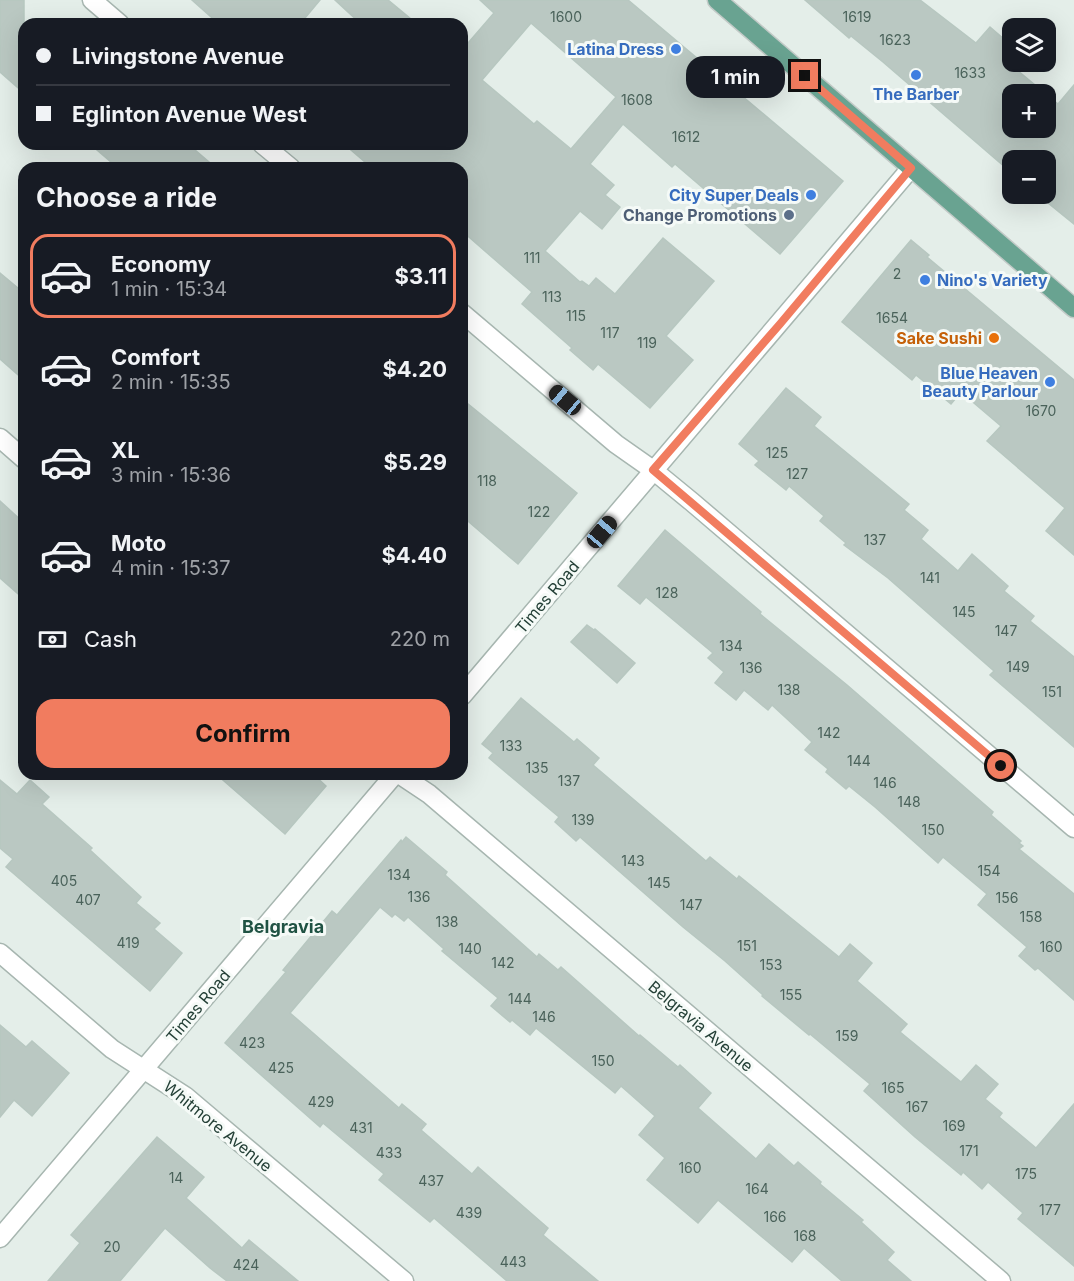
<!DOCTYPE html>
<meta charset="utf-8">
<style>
:root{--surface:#171b24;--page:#20242c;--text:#f1f3f6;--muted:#9ea1a6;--line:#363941;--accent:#f17c5f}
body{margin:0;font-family:Inter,sans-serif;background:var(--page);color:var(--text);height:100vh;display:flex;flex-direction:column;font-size:22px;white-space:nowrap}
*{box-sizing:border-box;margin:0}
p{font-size:20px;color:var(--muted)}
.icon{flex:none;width:33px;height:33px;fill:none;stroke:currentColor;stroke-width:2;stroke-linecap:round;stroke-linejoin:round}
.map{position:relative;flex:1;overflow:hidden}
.drawer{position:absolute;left:18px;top:162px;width:450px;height:618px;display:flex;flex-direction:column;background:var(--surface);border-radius:18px;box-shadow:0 6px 24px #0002}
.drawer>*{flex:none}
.banner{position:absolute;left:18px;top:18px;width:450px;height:132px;border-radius:18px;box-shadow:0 6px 24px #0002;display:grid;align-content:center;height:132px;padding:0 18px;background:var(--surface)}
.tools{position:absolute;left:1002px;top:18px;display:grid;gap:12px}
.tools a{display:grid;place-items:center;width:54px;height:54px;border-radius:12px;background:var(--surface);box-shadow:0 6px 24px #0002;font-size:30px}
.end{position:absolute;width:27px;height:27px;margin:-14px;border:8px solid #f17c5f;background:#111;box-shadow:0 0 0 3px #111}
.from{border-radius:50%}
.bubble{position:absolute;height:42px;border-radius:18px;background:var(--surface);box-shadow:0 6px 24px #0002;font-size:20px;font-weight:700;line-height:42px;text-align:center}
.car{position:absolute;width:18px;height:36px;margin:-18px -9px;border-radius:8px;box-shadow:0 0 4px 2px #0007;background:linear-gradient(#222 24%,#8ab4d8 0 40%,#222 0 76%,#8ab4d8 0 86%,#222 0)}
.banner b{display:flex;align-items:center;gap:21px;height:57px;font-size:22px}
.banner b+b{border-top:2px solid var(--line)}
.banner i{width:15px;height:15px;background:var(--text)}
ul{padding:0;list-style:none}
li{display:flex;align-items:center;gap:18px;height:84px;margin:0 12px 9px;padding:0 6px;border:3px solid transparent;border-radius:18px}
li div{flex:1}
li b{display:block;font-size:22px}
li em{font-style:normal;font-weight:700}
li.selected{border-color:var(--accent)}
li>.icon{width:54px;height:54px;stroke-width:1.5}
h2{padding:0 18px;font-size:27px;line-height:72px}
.pay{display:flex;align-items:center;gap:15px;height:66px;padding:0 18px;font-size:22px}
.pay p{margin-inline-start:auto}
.cta{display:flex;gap:12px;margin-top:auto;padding:12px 18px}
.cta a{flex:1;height:69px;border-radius:18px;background:var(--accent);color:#111;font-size:24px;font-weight:700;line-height:69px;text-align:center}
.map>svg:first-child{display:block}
</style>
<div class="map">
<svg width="1074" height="1281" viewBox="0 0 1074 1281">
<rect width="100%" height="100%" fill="#e4eee9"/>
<g fill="#bac8c2" stroke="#b7c7c0" stroke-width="1.5" fill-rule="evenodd">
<polygon points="0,0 24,0 24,93 0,72"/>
<polygon points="192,0 320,0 300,24 219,24"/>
<polygon points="335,0 388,0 417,24 361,24"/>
<path d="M480,0H628L843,181L780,254L675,164L672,167L623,124L590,164L614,185L605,195L620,207L602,229L580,211L545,251L580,282L582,281L589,286L596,278L615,294L663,238L714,281L666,336L693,360L650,408L598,364L593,370L570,350L572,348L522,304L532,292L462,231V168H372L344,144H462V50L494,13ZM531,23L616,97L571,149L537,121L534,124L482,80Z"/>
<path d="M805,0H920L976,43L990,27L1012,46V66L1058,104L1074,85V224L1037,194H1046V160H1012V173L883,62L851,36L849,38ZM1012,94H1046V128H1012Z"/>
<polygon points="90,144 188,144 216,168 118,168"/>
<polygon points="911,240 929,255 927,257 1074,380 1074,555 1046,531 1065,508 987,441 1001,426 961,392 951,404 916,375 912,380 842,322"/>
<polygon points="0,273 24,293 24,380 0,359"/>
<polygon points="786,388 821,417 814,426 909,504 904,510 928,530 921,539 958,571 972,554 1008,586 1004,591 1034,616 1030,621 1074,657 1074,747 990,675 994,671 888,578 844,545 846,543 820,521 824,516 789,486 786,490 755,465 759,461 739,444"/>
<polygon points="462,399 577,493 518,564 462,516"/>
<polygon points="0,501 24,523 24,599 0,578"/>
<polygon points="665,530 761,612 760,614 847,685 993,812 991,815 1021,841 1019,843 1023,846 1019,849 1074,894 1074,1000 1038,968 1035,970 1019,956 1027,947 978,905 987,894 943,857 938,863 875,807 849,786 846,789 826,772 828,769 805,750 812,742 772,705 768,710 744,690 736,700 715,683 724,672 708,658 713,653 646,597 640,604 618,586"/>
<polygon points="587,625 594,630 595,629 635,663 617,683 571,642"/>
<polygon points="521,698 574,742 577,739 599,758 593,765 706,861 710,857 737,879 739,876 839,957 850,944 872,963 857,981 907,1024 900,1032 961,1082 976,1065 998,1084 985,1099 1002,1113 999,1117 1036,1148 1074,1104 1074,1266 1018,1219 1023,1213 988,1182 982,1189 963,1172 961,1175 915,1137 864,1091 870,1084 810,1034 809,1035 762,996 763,995 725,961 683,927 580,837 576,841 555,822 559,817 489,758 493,753 482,744"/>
<polygon points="216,774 313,774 326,786 285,834"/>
<polygon points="0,780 17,794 30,780 49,797 42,804 92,848 90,850 141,897 136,903 160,923 154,929 182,953 150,991 6,867 13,859 0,848"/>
<polygon points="406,837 447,872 445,875 537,957 539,954 558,970 561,967 639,1036 640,1035 678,1067 680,1065 711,1093 698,1108 756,1159 769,1144 794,1166 798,1162 821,1182 820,1184 863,1220 861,1222 894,1252 887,1260 911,1281 842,1281 804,1248 792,1262 718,1200 698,1223 647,1180 665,1158 639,1135 655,1116 621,1086 615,1093 536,1028 530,1035 512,1020 510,1022 491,1006 498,998 442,951 444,949 408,917 404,921 395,914 392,917 380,907 290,1013 399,1108 402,1104 426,1124 421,1130 472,1174 478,1167 548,1228 543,1235 598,1281 507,1281 434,1218 430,1222 379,1180 384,1174 323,1123 320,1127 225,1043 286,972 283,970 332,911 337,915 401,840 402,842"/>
<polygon points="0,1025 26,1047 32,1041 69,1073 32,1116 14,1100 0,1117"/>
<polygon points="157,1137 204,1177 186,1198 242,1248 249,1240 298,1281 227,1281 210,1268 165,1228 120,1281 48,1281 80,1243 71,1235"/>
</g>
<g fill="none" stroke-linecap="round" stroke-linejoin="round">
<defs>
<g id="minor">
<polyline points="92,0 120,24"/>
<polyline points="262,144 291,168"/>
<polyline points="462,313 616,444 653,470 692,502 1074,828"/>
<polyline points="0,438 24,459"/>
<polyline points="462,696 911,168"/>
<polyline points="399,774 429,794 1001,1281"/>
<polyline points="0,953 112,1049 185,1096 404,1281"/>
<polyline points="0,1238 395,774"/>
</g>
<polyline id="primary" points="717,0 1074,308"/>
</defs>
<use href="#minor" stroke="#a7b6b0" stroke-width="21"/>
<use href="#primary" stroke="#c2cac7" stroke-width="21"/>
<use href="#minor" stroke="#fff" stroke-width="18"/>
<use href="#primary" stroke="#69a391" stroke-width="18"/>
</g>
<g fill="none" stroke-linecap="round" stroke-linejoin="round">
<polyline stroke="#f17c5f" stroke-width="8" points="805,76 911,168 780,324 653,470 1001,766"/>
</g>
<g fill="#3f7fe0" stroke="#f5faf7" stroke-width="2">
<circle cx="676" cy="49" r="6"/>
<circle cx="916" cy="75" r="6"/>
<circle cx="811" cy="195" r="6"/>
<circle cx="925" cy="280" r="6"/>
<circle cx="1050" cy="382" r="6"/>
</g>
<circle fill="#5c6f8a" stroke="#f5faf7" stroke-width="2" cx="789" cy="215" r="6"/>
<circle fill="#e8710a" stroke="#f5faf7" stroke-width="2" cx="994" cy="338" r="6"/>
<g text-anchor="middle" stroke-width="6" stroke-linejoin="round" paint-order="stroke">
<g font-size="14" fill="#4a625a">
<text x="566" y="22">1600</text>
<text x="857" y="22">1619</text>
<text x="895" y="45">1623</text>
<text x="970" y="78">1633</text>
<text x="637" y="105">1608</text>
<text x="686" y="142">1612</text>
<text x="532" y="263">111</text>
<text x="897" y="279">2</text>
<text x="552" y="302">113</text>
<text x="576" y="321">115</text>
<text x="892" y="323">1654</text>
<text x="610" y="338">117</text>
<text x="647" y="348">119</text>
<text x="1041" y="416">1670</text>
<text x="777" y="458">125</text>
<text x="797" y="479">127</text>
<text x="487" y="486">118</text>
<text x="539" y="517">122</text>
<text x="875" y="545">137</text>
<text x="930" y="583">141</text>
<text x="667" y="598">128</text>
<text x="964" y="617">145</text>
<text x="1006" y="636">147</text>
<text x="731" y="651">134</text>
<text x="1018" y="672">149</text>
<text x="751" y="673">136</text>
<text x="789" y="695">138</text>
<text x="1052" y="697">151</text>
<text x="829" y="738">142</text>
<text x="511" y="751">133</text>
<text x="859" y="766">144</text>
<text x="537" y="773">135</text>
<text x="569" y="786">137</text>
<text x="885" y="788">146</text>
<text x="909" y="807">148</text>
<text x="583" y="825">139</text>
<text x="933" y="835">150</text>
<text x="633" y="866">143</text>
<text x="989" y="876">154</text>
<text x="399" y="880">134</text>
<text x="64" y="886">405</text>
<text x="659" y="888">145</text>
<text x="419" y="902">136</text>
<text x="1007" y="903">156</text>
<text x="88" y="905">407</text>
<text x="691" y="910">147</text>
<text x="1031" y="922">158</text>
<text x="447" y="927">138</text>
<text x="128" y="948">419</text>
<text x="747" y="951">151</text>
<text x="1051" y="952">160</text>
<text x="470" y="954">140</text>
<text x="503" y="968">142</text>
<text x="771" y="970">153</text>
<text x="791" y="1000">155</text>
<text x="520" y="1004">144</text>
<text x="544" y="1022">146</text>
<text x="847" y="1041">159</text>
<text x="252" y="1048">423</text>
<text x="603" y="1066">150</text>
<text x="281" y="1073">425</text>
<text x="893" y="1093">165</text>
<text x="321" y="1107">429</text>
<text x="917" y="1112">167</text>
<text x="954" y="1131">169</text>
<text x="361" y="1133">431</text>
<text x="969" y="1156">171</text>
<text x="389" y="1158">433</text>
<text x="690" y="1173">160</text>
<text x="1026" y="1179">175</text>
<text x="176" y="1183">14</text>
<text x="431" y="1186">437</text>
<text x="757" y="1194">164</text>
<text x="1050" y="1215">177</text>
<text x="469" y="1218">439</text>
<text x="775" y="1222">166</text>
<text x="805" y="1241">168</text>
<text x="112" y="1252">20</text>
<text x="513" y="1267">443</text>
<text x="246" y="1270">424</text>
</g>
<g font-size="16" font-weight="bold" fill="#366cbe" stroke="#f5faf7" text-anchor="end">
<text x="664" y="55">Latina Dress</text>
<text x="916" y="100" text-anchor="middle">The Barber</text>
<text x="799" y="201">City Super Deals</text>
<text x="937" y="286" text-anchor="start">Nino's Variety</text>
<text x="1038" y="379">Blue Heaven<tspan x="1038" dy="18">Beauty Parlour</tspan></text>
</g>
<g font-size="16" font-weight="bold" fill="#4e5e75" stroke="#f5faf7" text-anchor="end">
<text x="777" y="221">Change Promotions</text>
</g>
<g font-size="16" font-weight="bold" fill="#c56008" stroke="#f5faf7" text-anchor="end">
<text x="982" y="344">Sake Sushi</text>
</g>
<g font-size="16" fill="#244037" stroke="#f5faf7">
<text transform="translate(547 597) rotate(-50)" y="6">Times Road</text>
<text transform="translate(198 1006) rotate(-50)" y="6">Times Road</text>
<text transform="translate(701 1026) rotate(40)" y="6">Belgravia Avenue</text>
<text transform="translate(218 1126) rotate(39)" y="6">Whitmore Avenue</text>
</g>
<g font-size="18" font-weight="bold" fill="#1f5243" stroke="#f5faf7">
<text x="283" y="933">Belgravia</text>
</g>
</g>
</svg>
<div class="tools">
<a><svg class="icon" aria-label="layers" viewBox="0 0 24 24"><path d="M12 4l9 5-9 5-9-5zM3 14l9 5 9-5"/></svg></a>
<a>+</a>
<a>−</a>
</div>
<i class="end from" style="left:1001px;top:766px"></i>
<i class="end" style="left:805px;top:76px"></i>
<div class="bubble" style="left:686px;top:56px;width:99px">1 min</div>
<i class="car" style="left:565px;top:400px;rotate:310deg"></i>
<i class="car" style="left:602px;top:532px;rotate:40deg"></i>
<div class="banner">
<b><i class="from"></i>Livingstone Avenue</b>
<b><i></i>Eglinton Avenue West</b>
</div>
<section class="drawer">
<h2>Choose a ride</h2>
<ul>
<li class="selected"><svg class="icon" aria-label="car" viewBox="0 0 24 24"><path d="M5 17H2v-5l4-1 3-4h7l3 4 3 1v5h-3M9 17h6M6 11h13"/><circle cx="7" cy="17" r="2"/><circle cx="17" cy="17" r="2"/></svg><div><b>Economy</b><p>1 min · 15:34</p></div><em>$3.11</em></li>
<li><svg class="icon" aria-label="car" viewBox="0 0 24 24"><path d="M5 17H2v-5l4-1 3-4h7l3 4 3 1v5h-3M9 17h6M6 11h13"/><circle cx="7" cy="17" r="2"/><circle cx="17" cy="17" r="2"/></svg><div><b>Comfort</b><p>2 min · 15:35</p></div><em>$4.20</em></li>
<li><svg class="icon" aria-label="car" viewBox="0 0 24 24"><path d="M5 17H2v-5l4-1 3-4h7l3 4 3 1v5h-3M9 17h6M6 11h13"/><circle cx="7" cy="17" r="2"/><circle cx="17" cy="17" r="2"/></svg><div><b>XL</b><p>3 min · 15:36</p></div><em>$5.29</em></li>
<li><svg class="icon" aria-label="car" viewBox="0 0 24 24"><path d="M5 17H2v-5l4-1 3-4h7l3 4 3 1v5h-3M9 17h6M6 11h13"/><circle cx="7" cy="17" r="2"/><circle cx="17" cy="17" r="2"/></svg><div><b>Moto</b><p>4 min · 15:37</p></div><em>$4.40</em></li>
</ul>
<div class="pay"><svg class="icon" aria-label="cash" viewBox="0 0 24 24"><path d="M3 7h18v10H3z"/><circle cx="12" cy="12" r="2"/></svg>Cash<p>220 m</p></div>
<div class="cta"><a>Confirm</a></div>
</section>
</div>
